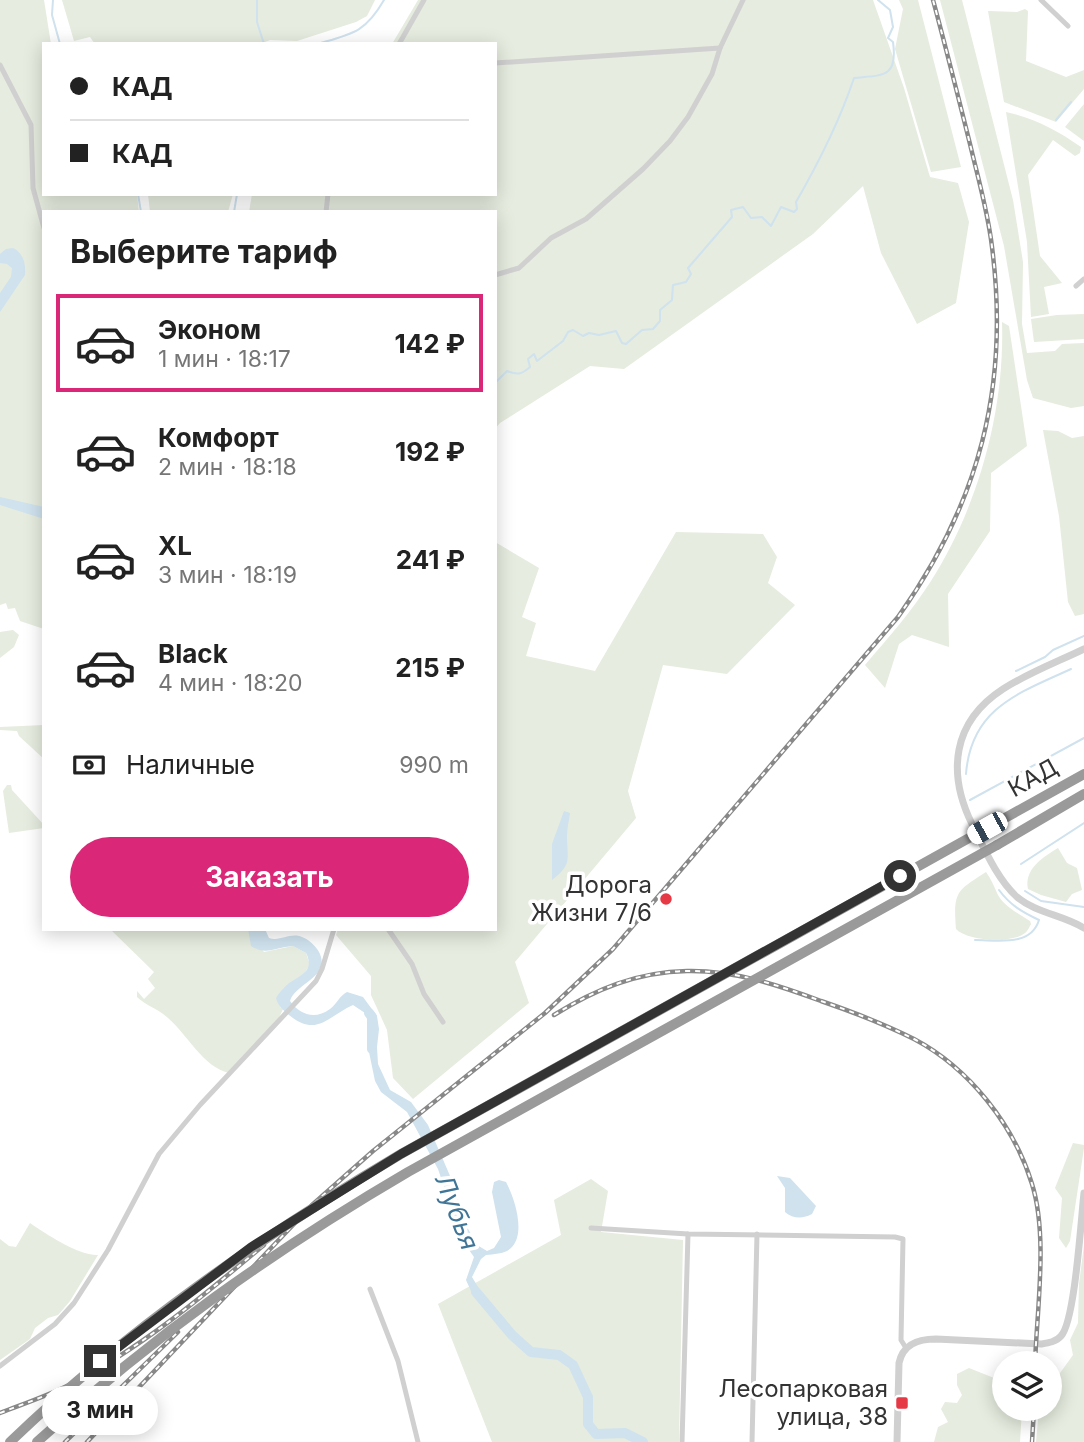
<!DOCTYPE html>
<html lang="ru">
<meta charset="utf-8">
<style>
:root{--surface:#fff;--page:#f6f6f6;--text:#222;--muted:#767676;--line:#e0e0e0;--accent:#db2777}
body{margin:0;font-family:Inter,sans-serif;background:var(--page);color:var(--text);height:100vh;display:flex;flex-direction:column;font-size:26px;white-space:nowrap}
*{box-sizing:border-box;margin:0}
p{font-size:23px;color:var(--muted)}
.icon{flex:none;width:38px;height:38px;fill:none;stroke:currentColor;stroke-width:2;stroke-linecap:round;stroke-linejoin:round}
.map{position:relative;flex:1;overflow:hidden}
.sheet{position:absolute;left:42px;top:210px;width:455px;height:721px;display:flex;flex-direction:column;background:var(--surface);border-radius:0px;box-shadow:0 4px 18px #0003}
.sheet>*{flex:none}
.guide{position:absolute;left:42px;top:42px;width:455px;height:154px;border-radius:0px;box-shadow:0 4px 18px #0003;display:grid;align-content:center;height:154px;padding:0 28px;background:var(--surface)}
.fabs{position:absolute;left:992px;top:1351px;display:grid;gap:14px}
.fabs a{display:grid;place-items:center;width:70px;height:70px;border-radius:50%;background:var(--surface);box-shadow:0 4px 18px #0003;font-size:35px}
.end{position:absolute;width:32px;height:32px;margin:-16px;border:9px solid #333;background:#fff;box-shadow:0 0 0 4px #fff}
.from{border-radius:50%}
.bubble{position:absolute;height:49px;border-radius:24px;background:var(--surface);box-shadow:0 4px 18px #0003;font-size:23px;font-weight:700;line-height:49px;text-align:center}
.car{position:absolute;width:21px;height:42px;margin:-21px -10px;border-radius:9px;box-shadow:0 0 5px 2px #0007;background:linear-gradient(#fff 24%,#345 0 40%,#fff 0 76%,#345 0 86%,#fff 0)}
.guide b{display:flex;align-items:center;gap:24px;height:66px;font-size:26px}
.guide b+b{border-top:2px solid var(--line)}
.guide i{width:18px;height:18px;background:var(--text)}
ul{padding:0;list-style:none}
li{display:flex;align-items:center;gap:21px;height:98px;margin:0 14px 10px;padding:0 14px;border:4px solid transparent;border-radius:0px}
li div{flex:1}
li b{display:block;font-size:26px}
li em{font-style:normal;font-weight:700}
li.selected{border-color:var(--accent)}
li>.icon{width:63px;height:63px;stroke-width:1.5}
h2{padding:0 28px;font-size:32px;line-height:84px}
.pay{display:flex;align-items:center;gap:18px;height:77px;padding:0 28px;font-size:26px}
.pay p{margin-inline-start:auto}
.primary-button{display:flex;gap:14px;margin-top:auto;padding:14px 28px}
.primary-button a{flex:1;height:80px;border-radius:42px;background:var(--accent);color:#fff;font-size:28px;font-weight:700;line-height:80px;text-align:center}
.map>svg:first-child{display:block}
</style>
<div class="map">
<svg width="1084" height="1442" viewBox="0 0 1084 1442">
<rect width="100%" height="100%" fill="#fff"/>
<g fill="#e6ecdf">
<polygon points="0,0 44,0 51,44 44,44 44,194 137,194 139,212 44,212 44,629 20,621 15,608 8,609 6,603 0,605"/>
<polygon points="62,0 375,0 367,16 356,22 297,41 270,40 260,44 95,44 90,37 74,41"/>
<polygon points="418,0 873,0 904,88 930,177 958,183 969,222 956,303 917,324 881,253 863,186 813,234 624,369 590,366 500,423 495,429 495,212 249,212 252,194 495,194 495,44 392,44"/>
<polygon points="899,0 918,0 961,167 931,172 895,49 903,9"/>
<polygon points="940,0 962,0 1013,200 1023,262 1022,324 1027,353 1055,351 1062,344 1084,343 1084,406 1071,408 1033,398 1027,380 1004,246"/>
<polygon points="1025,9 1028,11 1026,61 1066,77 1084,70 1084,89 1056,122 1004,102 988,11 1017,12"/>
<polygon points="1084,104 1084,141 1065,127"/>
<path d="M1006,112C1034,118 1057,130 1081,147L1080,153L1075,156L1053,140L1028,175L1040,256L1062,283L1044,287L1049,314L1031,317L1027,242Z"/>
<polygon points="148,194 233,194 228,212 150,212"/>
<polygon points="1084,314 1084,339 1034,342 1031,319 1057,315"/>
<path d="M1002,322L1009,326L1027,446L991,473L990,531L948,594L949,647L912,635L899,644L885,688L865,665C888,638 912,611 931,581C978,507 1005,411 1002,322Z"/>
<polygon points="1043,430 1058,431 1072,438 1084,436 1084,614 1075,616 1068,602 1059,516"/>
<polygon points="676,532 763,534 777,557 768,583 795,605 727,674 663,665 628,791 636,818 515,962 529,1003 413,1099 393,1078 387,1030 371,995 371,976 336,935 338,929 495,929 495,542 539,568 522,617 536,623 526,656 595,671"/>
<polygon points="13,630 19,635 14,647 0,658 0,632"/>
<polygon points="44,725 44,759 19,736 17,731 0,730 0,727"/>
<polygon points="7,785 11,785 12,790 44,825 44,828 9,833 3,791"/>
<path d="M1058,848L1067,863L1077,868L1082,890L1072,894L1066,902L1041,895L1028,889C1024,869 1043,857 1058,848Z"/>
<path d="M986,872C991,879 994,886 997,893C1003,906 1019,914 1030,921L1031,924C1030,926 1027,932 1025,933C1012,944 967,941 956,929C953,891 957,891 986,872Z"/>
<path d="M110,929H248L250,935L264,952L293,946L306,953L310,965L303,975L283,989L280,1007L283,1009L277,1022L229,1073C203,1067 187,1034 168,1018C159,1009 146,1006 137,997V991L144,999L155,988L148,979L154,972Z"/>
<polygon points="1073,1143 1084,1145 1084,1148 1070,1241 1066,1248 1059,1238 1062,1198 1055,1188"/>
<polygon points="591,1179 608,1191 601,1232 683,1240 679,1442 492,1442 438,1304 561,1235 554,1200"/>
<path d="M30,1223C46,1234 79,1256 98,1255L70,1301L58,1315L48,1318L35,1328L30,1339L0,1360V1239L9,1246L16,1247Z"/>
<polygon points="1084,1245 1084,1442 1036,1442 1039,1409 1050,1409 1050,1387 1073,1355 1070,1340 1078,1323 1079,1284"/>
<polygon points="969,1368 1004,1382 1004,1409 1022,1409 1020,1442 934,1442 938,1427 948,1422 941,1409 945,1402 957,1403 962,1395 957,1385 957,1374"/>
</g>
<g fill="#cfe2ee">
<path d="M13,248C23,253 26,263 25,275L0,312V293L11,277L12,268L7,264L0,263V254L6,249Z"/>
<polygon points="0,497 44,507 44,519 0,505"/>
<path d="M564,811L570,813C569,821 567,828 567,836C567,859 573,864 552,880V844Z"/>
<path d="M248,929H265L269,938C280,942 290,932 302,937C308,939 316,946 319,952C332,977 295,983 290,1001C300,1015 315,1020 330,1009C337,1004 339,996 347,992L363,997L377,1016L379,1029L377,1047L378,1064L390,1090L411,1102L428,1125L454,1185L461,1216L477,1245L487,1251L494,1248L501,1237L492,1192L494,1182L499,1180L506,1182C514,1197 526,1232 512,1247C506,1254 494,1254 486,1255L481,1259L472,1277L486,1300L482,1303L471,1291L466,1280L474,1257L462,1240L438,1169L407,1112L381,1092L375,1081L369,1052L372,1029L365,1013L353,1005C328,1016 317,1038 289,1015C283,1010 278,1006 276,998C279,993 283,988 288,984C301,975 315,971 306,953L293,946C276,947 266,956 251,946Z"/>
<path d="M777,1176L790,1178L816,1206L812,1214C803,1219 793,1219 785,1212V1188Z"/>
</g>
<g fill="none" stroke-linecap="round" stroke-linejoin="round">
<g stroke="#cfe2ee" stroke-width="2">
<polyline points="53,0 52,15 60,44"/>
<polyline points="257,0 257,22 264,44"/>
<path d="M317,44C352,34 365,33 384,0"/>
<polyline points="1056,120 1071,102"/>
<polyline points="138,194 141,212"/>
<polyline points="234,212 237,194"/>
<path d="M495,383L507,371C517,375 521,375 530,367L528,359L534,354L537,361L563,341L568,332L573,330L583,336L589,333L599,335L616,331L622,343L626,344L642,330L653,329L660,321V310L672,300L673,285L686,282L691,274L688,268L732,217L731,210L743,207L751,218L762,217L771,226L781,207L794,212L797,209L796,202C819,162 839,123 854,78C883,75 898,78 893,42L888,38L893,27L890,10L878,0"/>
<polyline points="1016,671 1045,657 1053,650 1084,636"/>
<path d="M966,774C971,708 1019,693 1071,669"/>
<polyline points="970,800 1084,738"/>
<polyline points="1021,864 1084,823"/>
<polyline points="1025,891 1041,901 1084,907"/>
<path d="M975,940C997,940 1031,947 1039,920C1022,912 1010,905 999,890"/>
</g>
<g stroke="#cfe2ee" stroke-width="10">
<polyline points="369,1013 372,1017 372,1049"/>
<polyline points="476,1292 512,1335 531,1352 559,1355 573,1365 588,1397 588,1424 596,1434 625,1433 643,1442"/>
</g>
<g stroke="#d0d0d0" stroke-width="5">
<polyline points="1041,0 1068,26"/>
<polyline points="399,44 424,0"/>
<polyline points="495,63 720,48"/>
<polyline points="0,65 31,125 33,188 44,228"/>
<polyline points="326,212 328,194"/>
<polyline points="495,275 519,268 551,238 586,219 643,169 670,141 688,117 712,74 720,48 743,0"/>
<polyline points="1076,286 1084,279"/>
<polyline points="388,929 412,964 424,994 443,1022"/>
<polyline points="591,1228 688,1234 895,1237 903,1239 901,1340 906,1348"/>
<polyline points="370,1289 398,1361 418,1442"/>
<polyline points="0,1366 55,1324 74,1303 108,1250 159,1154 200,1105 316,981 322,969 334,929"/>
<polyline points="682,1442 688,1234"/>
<polyline points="752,1442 757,1234"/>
</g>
<g stroke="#d0d0d0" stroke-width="7">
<path d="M1084,649C1057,662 1028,673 1003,689C952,722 947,773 972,824C984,848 997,879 1017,897C1036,913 1063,915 1084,928"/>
<path d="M897,1442L899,1363C903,1344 918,1339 936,1339L1041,1344C1048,1343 1056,1342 1061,1336C1075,1321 1081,1219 1084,1193"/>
</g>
<g stroke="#9a9a9a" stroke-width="10">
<polyline points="987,828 1084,774"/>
<polyline points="997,845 1084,794"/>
</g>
<defs>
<g id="rail">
<path d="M554,1015C596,989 637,972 687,971C734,970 778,985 821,1001C853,1012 884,1024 914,1039C969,1068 1014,1125 1032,1184C1048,1235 1037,1309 1035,1363"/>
<path d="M0,1413C23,1404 47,1396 69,1385C140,1349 203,1296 264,1245"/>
<polyline points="65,1442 178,1332"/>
<path d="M87,1442L312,1205L373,1151L545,1013L613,949L898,617C979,503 1010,387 992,247C988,212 978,178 970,144C958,96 946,48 933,0"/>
<polyline points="1032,1442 1034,1409"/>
</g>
</defs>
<use href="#rail" stroke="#888" stroke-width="4.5"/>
<use href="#rail" stroke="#fff" stroke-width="2" stroke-dasharray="5" stroke-linecap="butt"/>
<g stroke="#9a9a9a" stroke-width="10">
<path d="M10,1442C129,1328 259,1238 401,1154L987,828"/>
<path d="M37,1442C153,1336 273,1251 408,1172L997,845"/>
</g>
</g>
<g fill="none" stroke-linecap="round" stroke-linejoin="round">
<polyline stroke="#333" stroke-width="9" points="100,1361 251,1247 401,1154 900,876"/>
</g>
<g fill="#e63946" stroke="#fff" stroke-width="2.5">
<circle cx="666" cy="899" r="7"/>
<rect x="895" y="1396" width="14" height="14" rx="3.5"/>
</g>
<g text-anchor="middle" stroke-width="7" stroke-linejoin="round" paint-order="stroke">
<g font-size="24" fill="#333" stroke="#fff">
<text transform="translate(1033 778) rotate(-29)" y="8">КАД</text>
</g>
<g font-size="24" fill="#333" stroke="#fff" text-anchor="end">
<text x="652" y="893">Дорога<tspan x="652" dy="28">Жизни 7/6</tspan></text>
<text x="888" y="1397">Лесопарковая<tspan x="888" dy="28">улица, 38</tspan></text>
</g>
<g font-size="26" font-style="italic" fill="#3f7597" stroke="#fff">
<text transform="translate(457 1212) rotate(69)" y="9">Лубья</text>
</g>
</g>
</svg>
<div class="fabs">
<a><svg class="icon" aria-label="layers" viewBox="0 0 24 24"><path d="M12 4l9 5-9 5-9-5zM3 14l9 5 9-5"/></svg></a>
</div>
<i class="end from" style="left:900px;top:876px"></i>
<i class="end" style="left:100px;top:1361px"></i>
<div class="bubble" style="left:42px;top:1386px;width:116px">3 мин</div>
<i class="car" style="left:987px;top:828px;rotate:241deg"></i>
<div class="guide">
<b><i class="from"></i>КАД</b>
<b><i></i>КАД</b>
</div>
<section class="sheet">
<h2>Выберите тариф</h2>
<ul>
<li class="selected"><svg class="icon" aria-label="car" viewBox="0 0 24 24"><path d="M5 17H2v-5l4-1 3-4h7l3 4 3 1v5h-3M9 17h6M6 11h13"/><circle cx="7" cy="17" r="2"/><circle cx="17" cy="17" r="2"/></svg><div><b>Эконом</b><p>1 мин · 18:17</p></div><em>142 ₽</em></li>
<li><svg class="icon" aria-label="car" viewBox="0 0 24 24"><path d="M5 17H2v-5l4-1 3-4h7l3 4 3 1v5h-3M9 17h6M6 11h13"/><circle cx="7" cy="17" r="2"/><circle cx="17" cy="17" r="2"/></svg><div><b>Комфорт</b><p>2 мин · 18:18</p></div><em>192 ₽</em></li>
<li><svg class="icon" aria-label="car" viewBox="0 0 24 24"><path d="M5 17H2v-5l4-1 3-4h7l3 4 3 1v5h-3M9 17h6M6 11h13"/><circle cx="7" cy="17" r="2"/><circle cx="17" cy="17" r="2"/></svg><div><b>XL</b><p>3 мин · 18:19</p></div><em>241 ₽</em></li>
<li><svg class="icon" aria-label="car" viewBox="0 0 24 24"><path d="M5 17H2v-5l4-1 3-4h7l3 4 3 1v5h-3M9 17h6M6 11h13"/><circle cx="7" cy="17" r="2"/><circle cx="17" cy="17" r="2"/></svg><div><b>Black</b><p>4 мин · 18:20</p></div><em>215 ₽</em></li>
</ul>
<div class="pay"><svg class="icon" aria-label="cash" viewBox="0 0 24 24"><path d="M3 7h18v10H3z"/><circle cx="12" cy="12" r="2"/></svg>Наличные<p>990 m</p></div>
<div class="primary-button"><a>Заказать</a></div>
</section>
</div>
